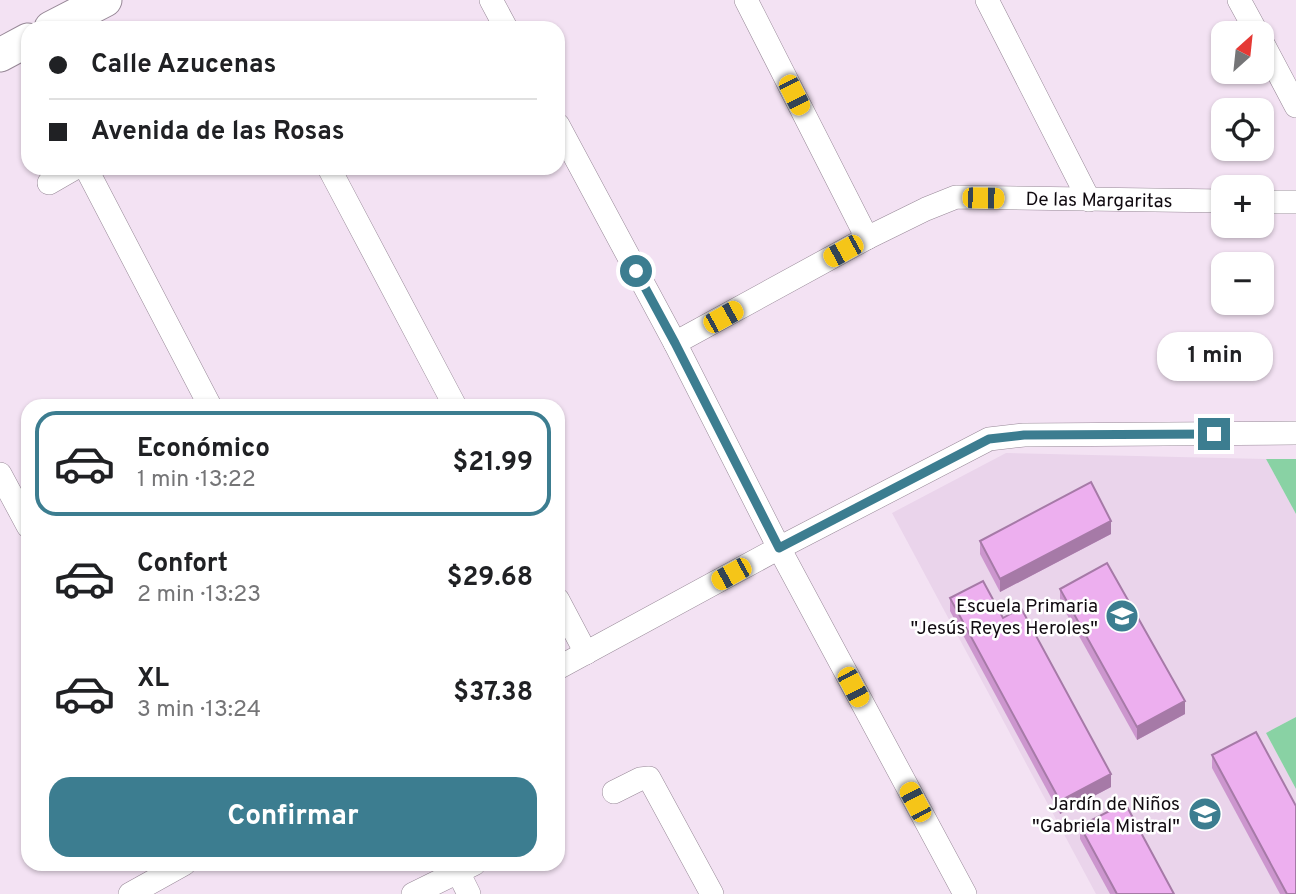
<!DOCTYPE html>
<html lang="es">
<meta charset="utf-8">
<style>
:root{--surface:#fff;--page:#f2f2f2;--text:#202124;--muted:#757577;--line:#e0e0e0;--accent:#3c7d90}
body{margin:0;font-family:Overpass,sans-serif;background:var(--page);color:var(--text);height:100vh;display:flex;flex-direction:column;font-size:26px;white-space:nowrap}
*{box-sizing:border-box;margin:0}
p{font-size:23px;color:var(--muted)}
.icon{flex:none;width:38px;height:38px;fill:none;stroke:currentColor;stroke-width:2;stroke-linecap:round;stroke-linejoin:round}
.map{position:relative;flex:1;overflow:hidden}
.side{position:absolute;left:21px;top:399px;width:544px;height:472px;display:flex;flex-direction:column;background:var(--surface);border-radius:21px;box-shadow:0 2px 5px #0004}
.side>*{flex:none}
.top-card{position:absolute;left:21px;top:21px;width:544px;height:154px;border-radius:21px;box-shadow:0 2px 5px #0004;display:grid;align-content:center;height:154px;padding:0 28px;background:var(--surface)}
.needle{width:46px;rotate:27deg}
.tools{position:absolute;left:1211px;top:21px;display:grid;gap:14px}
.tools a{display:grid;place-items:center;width:63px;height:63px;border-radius:14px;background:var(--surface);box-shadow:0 2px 5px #0004;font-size:35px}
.end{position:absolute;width:32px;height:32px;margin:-16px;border:9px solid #3c7d90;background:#fff;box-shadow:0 0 0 4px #fff}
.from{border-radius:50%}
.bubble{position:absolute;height:49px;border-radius:21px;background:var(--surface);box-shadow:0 2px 5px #0004;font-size:23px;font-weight:700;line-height:49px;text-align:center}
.car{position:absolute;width:21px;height:42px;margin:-21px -10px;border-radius:9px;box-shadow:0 0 5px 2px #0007;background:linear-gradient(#f5c518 24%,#345 0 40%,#f5c518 0 76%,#345 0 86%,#f5c518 0)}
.top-card b{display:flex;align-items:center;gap:24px;height:66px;font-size:26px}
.top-card b+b{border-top:2px solid var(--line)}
.top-card i{width:18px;height:18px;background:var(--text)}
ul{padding:12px 0 0;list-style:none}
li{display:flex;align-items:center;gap:21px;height:105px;margin:0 14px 10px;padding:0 14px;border:4px solid transparent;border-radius:21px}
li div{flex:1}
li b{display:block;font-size:26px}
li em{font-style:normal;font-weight:700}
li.active{border-color:var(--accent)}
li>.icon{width:63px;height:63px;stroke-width:1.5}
.primary-button{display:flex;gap:14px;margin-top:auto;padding:14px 28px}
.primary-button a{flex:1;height:80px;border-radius:21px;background:var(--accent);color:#fff;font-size:28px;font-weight:700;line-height:80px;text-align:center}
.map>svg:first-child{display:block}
</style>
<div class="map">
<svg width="1296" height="894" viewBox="0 0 1296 894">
<rect width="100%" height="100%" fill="#f3e2f3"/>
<polygon fill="#ead4eb" points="1006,453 1266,459 1296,514 1296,717 1266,733 1296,789 1296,894 1096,894 892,513"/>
<g fill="#89d2a4">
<polygon points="1266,459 1296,459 1296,514"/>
<polygon points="1296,717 1296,789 1266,733"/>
</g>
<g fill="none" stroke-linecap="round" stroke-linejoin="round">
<defs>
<g id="street">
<polyline points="491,0 506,28"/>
<polyline points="746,0 867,238"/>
<polyline points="987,0 1089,200"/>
<polyline points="1239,0 1257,33"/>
<polyline points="1262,42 1296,106"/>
<polyline points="558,125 675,343 779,548 965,894"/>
<polyline points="86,168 210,406"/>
<polyline points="329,168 455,406"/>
<polyline points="49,183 75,168"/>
<polyline points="1262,202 1296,202"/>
<path id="s1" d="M675,343L867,238L926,209L956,197L1223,201"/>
<polyline points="0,474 28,526"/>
<polyline points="558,600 586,653"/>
<polyline points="558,668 779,548 989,439 1024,435 1296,433"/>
<polyline points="614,792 640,779 649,778 712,894"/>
<polyline points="458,872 469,894"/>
<polyline points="130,894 184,864"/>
<polyline points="413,894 474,864"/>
</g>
<g id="secondary">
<polyline points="51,28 105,0"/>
<polyline points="0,55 28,40"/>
</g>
</defs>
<use href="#street" stroke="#978897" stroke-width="24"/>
<use href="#secondary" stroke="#978897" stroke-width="35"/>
<use href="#street" stroke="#fff" stroke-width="23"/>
<use href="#secondary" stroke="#fff" stroke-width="33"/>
</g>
<g fill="#cc96ce">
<polygon points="1111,534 1000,592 980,554 980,541"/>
<polygon points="1060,589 1185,714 1137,740 1060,602"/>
<polygon points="950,598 1003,618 1111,787 1060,814 950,611"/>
<polygon points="1212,755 1296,894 1280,894 1212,768"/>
<polygon points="1080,826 1174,894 1110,894 1080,839"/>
</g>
<g fill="#a67aa7">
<polygon points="1111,521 1111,534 1000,592 1000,579"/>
<polygon points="1185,701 1185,714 1137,740 1137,727"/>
<polygon points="1111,774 1111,787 1060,814 1060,801"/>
</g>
<g fill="#edafef" stroke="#a67aa7" stroke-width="2">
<polygon points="1091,482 1111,521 1000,579 980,541"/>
<polygon points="1107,563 1185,701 1137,727 1060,589"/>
<polygon points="983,581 1003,618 1021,608 1111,774 1060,801 950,598"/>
<polygon points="1256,732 1296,806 1296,894 1287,894 1212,755"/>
<polygon points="1125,803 1174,894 1117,894 1080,826"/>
</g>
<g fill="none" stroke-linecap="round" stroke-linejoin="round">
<polyline stroke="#3c7d90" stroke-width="9" points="636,271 675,343 779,548 989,439 1024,435 1214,434"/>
</g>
<defs>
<symbol id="school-disc" viewBox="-11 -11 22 22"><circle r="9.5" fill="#3c7d90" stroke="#fff"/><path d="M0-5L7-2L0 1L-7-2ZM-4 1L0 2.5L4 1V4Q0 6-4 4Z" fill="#fff"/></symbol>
</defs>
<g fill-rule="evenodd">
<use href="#school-disc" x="1103" y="597" width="38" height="38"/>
<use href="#school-disc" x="1186" y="795" width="38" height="38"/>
</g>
<g text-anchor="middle" stroke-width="5" stroke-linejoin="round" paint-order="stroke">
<g font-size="19" fill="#110b11" stroke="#fff">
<text dy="7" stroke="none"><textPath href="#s1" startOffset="460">De las Margaritas</textPath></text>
</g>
<g font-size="19" fill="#110b11" stroke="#fff" text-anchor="end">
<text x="1098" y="612">Escuela Primaria<tspan x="1098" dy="22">"Jesús Reyes Heroles"</tspan></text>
<text x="1180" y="810">Jardín de Niños<tspan x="1180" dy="22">"Gabriela Mistral"</tspan></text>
</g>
</g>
</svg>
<div class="tools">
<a><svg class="needle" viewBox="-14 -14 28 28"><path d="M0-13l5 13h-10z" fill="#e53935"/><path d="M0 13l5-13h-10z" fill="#757577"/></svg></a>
<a><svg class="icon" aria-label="locate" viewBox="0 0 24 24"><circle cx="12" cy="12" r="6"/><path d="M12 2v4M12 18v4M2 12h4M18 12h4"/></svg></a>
<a>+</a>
<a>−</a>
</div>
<i class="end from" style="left:636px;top:271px"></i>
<i class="end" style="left:1214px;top:434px"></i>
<div class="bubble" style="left:1157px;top:332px;width:116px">1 min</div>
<i class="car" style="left:794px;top:95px;rotate:153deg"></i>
<i class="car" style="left:983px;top:198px;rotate:91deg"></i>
<i class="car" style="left:843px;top:251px;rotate:241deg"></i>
<i class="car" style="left:723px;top:317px;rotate:61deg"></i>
<i class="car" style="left:731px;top:574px;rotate:241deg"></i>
<i class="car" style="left:853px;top:687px;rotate:152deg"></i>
<i class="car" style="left:915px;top:802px;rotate:332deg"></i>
<div class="top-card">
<b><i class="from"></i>Calle Azucenas</b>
<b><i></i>Avenida de las Rosas</b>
</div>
<section class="side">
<ul>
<li class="active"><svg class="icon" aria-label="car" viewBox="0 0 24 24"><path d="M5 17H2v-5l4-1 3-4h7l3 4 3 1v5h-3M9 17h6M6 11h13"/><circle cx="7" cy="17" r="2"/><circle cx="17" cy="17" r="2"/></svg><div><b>Económico</b><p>1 min · 13:22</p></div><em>$21.99</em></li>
<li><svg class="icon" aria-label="car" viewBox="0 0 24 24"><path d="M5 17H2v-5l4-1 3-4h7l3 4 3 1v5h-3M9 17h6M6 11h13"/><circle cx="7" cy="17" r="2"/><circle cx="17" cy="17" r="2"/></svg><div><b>Confort</b><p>2 min · 13:23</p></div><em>$29.68</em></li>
<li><svg class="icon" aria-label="car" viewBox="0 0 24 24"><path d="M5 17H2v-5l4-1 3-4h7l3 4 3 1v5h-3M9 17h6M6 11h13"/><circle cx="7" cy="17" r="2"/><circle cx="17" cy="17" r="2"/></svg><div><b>XL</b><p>3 min · 13:24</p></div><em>$37.38</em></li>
</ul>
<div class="primary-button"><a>Confirmar</a></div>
</section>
</div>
